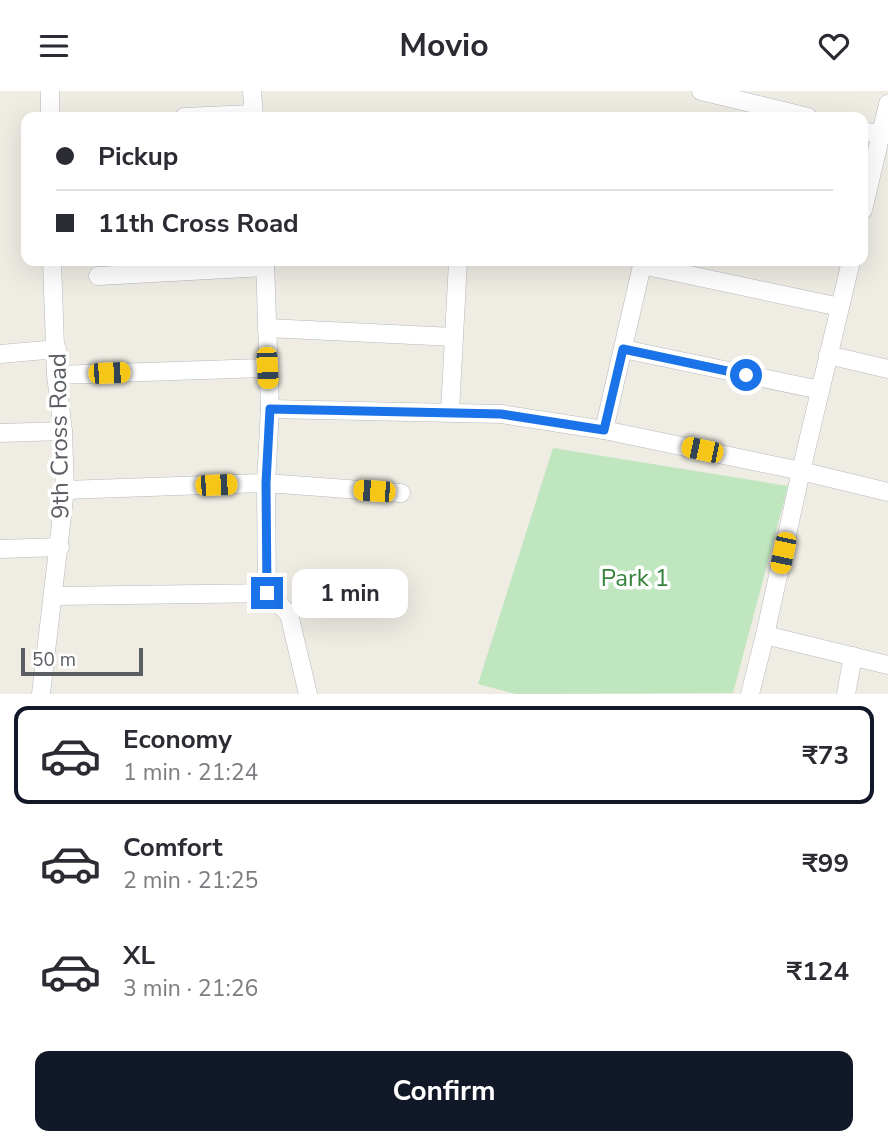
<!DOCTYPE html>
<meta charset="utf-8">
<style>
:root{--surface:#fff;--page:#f7f7f7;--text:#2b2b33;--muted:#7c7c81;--line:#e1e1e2;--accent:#111827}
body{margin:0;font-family:"Nunito Sans",sans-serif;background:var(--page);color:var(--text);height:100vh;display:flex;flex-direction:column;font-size:26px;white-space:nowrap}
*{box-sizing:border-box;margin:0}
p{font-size:23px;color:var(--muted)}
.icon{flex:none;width:38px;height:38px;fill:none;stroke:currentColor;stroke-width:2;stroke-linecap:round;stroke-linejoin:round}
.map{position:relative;height:603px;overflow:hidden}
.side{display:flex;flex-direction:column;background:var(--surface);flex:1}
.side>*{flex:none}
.banner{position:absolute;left:21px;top:21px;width:847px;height:154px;border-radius:14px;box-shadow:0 7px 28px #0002;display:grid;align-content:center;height:154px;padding:0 35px;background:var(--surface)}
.scale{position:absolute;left:21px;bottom:18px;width:122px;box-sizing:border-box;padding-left:7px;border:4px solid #5b5f64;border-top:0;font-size:19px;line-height:24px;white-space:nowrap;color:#5b5f64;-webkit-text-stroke:5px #fff;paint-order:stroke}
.end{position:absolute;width:32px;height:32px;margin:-16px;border:9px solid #1a73e8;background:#fff;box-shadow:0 0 0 4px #fff}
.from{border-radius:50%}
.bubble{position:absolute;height:49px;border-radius:14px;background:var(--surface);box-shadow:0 7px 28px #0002;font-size:23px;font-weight:700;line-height:49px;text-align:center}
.car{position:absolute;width:21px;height:42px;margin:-21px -10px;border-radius:9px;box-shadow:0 0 5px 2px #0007;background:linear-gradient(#f5c518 24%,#345 0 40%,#f5c518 0 76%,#345 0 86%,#f5c518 0)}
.banner b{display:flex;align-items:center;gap:24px;height:66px;font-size:26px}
.banner b+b{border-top:2px solid var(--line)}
.banner i{width:18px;height:18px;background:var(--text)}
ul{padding:12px 0 0;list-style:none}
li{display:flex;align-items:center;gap:21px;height:98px;margin:0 14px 10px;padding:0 21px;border:4px solid transparent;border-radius:14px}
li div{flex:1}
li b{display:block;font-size:26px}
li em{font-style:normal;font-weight:700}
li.on{border-color:var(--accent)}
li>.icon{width:63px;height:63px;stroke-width:1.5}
.cta{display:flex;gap:14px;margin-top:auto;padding:14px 35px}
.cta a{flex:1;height:80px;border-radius:14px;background:var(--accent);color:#fff;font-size:28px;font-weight:700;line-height:80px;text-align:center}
header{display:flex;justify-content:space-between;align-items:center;height:91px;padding:0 35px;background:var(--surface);font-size:32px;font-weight:700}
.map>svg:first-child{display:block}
</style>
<header><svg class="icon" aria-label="menu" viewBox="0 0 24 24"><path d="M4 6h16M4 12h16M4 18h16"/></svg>Movio<svg class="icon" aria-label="heart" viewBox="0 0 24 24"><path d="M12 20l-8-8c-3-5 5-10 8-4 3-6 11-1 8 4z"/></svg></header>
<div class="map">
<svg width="888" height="603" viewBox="0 0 888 603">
<rect width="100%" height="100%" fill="#eeece3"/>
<polygon fill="#c0e6c0" points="553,357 788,395 733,602 516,603 478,593"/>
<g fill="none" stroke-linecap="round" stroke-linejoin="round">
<defs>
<g id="minor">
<polyline points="50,0 50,26"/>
<polyline points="252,0 254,26"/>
<polyline points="701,0 808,26"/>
<polyline points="184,26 254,23"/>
<polyline points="863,40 881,44"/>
<polyline points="863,119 888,13"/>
<polyline points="265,170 270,318 266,392 267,502"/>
<polyline points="642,174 840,216"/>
<polyline points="98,185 265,176"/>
<polyline points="267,237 454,246"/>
<polyline points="623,258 820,299"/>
<polyline points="0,263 57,258"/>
<polyline points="828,264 888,278"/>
<polyline points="56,284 267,277"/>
<polyline points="270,318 501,323 604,339 801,380 888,401"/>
<polyline points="450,321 458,170"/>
<polyline points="604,339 643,170"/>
<polyline points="0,342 63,340"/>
<polyline points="65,399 266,392 401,402"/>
<polyline points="0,458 60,456"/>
<polyline points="54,505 267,502 289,523 308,603"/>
<polyline points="765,544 888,574"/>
<polyline points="41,603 65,399 63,340 56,284 52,170"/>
<polyline points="750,603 765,544 801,380 851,170"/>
<polyline points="846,603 853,565"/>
</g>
</defs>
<use href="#minor" stroke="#b6b9be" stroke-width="19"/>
<use href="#minor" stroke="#fff" stroke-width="18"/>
</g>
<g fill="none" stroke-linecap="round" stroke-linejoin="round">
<polyline stroke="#1a73e8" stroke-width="9" points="267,502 266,392 270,318 501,323 604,339 623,258 746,284"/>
</g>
<g text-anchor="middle" stroke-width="7" stroke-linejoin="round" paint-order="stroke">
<g font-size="24" fill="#5b5f64" stroke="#fff">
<text transform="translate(59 345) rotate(-91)" y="8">9th Cross Road</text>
</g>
<g font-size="24" fill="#348339" stroke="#fff">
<text x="635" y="495">Park 1</text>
</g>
</g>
</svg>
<div class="scale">50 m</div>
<i class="end from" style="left:746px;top:284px"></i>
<i class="end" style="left:267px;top:502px"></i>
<div class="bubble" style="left:292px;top:478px;width:116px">1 min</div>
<i class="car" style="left:267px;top:277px;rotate:177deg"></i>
<i class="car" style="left:109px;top:282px;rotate:88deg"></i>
<i class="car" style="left:702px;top:359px;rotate:282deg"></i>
<i class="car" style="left:216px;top:394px;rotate:88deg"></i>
<i class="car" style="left:374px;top:400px;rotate:274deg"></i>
<i class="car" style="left:783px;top:462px;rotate:192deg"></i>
<div class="banner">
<b><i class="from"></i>Pickup</b>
<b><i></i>11th Cross Road</b>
</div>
</div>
<section class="side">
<ul>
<li class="on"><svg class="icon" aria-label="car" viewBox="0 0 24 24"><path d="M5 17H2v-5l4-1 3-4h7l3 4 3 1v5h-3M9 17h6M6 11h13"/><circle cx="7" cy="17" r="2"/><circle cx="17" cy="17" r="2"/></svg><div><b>Economy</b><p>1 min · 21:24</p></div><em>₹73</em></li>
<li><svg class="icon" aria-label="car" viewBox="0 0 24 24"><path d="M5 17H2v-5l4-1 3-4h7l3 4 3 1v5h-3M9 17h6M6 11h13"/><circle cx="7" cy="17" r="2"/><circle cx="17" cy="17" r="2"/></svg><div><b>Comfort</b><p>2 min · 21:25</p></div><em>₹99</em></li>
<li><svg class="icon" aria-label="car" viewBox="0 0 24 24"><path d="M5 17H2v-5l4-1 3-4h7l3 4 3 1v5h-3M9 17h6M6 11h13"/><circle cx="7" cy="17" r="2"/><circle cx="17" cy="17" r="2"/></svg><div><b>XL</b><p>3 min · 21:26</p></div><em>₹124</em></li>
</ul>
<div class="cta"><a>Confirm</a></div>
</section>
